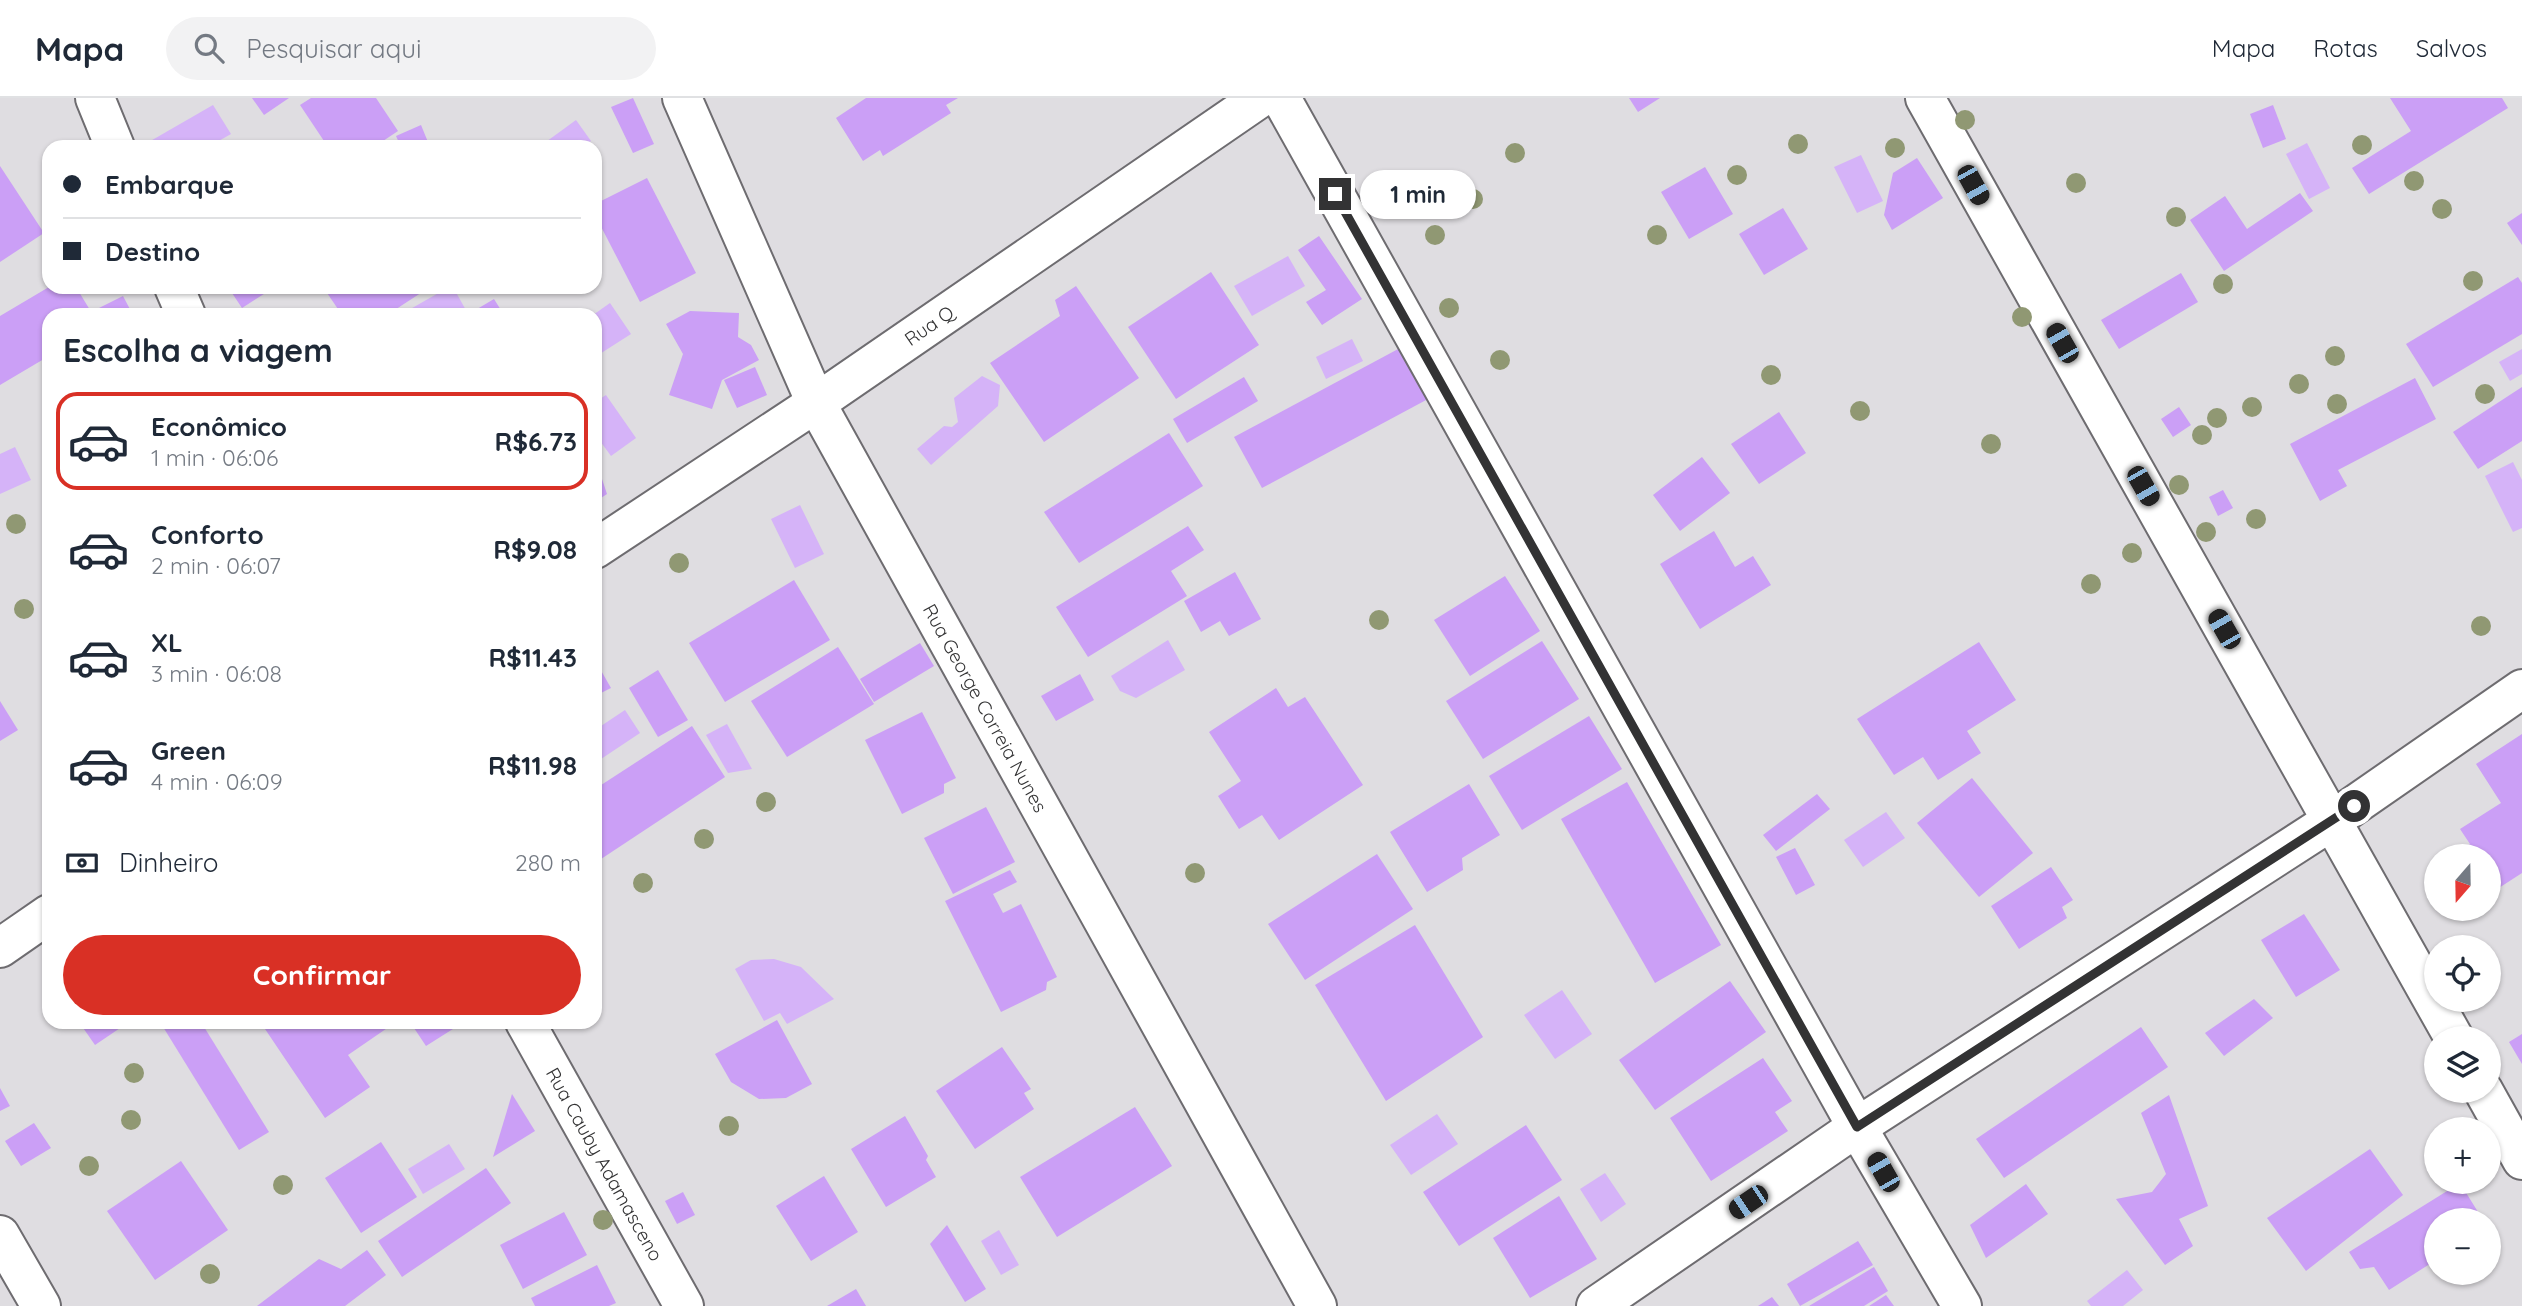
<!DOCTYPE html>
<html lang="pt">
<meta charset="utf-8">
<style>
:root{--surface:#fff;--page:#f2f2f3;--text:#1f2937;--muted:#747a83;--line:#e0e1e3;--accent:#d93025}
body{margin:0;font-family:Quicksand,sans-serif;background:var(--page);color:var(--text);height:100vh;display:flex;flex-direction:column;font-size:26px;white-space:nowrap}
*{box-sizing:border-box;margin:0}
p{font-size:23px;color:var(--muted)}
.icon{flex:none;width:38px;height:38px;fill:none;stroke:currentColor;stroke-width:2;stroke-linecap:round;stroke-linejoin:round}
.map{position:relative;flex:1;overflow:hidden}
.sheet{position:absolute;left:42px;top:210px;width:560px;height:721px;display:flex;flex-direction:column;background:var(--surface);border-radius:21px;box-shadow:0 2px 5px #0004}
.sheet>*{flex:none}
.banner{position:absolute;left:42px;top:42px;width:560px;height:154px;border-radius:21px;box-shadow:0 2px 5px #0004;display:grid;align-content:center;height:154px;padding:0 21px;background:var(--surface)}
.needle{width:46px;rotate:200deg}
.fabs{position:absolute;left:2424px;top:746px;display:grid;gap:14px}
.fabs a{display:grid;place-items:center;width:77px;height:77px;border-radius:50%;background:var(--surface);box-shadow:0 2px 5px #0004;font-size:35px}
.end{position:absolute;width:32px;height:32px;margin:-16px;border:9px solid #333334;background:#fff;box-shadow:0 0 0 4px #fff}
.from{border-radius:50%}
.bubble{position:absolute;height:49px;border-radius:24px;background:var(--surface);box-shadow:0 2px 5px #0004;font-size:23px;font-weight:700;line-height:49px;text-align:center}
.car{position:absolute;width:21px;height:42px;margin:-21px -10px;border-radius:9px;box-shadow:0 0 5px 2px #0007;background:linear-gradient(#222 24%,#8ab4d8 0 40%,#222 0 76%,#8ab4d8 0 86%,#222 0)}
.banner b{display:flex;align-items:center;gap:24px;height:66px;font-size:26px}
.banner b+b{border-top:2px solid var(--line)}
.banner i{width:18px;height:18px;background:var(--text)}
ul{padding:0;list-style:none}
li{display:flex;align-items:center;gap:21px;height:98px;margin:0 14px 10px;padding:0 7px;border:4px solid transparent;border-radius:21px}
li div{flex:1}
li b{display:block;font-size:26px}
li em{font-style:normal;font-weight:700}
li.selected{border-color:var(--accent)}
li>.icon{width:63px;height:63px;stroke-width:1.5}
h2{padding:0 21px;font-size:32px;line-height:84px}
.pay{display:flex;align-items:center;gap:18px;height:77px;padding:0 21px;font-size:26px}
.pay p{margin-inline-start:auto}
.button{display:flex;gap:14px;margin-top:auto;padding:14px 21px}
.button a{flex:1;height:80px;border-radius:42px;background:var(--accent);color:#fff;font-size:28px;font-weight:700;line-height:80px;text-align:center}
header{display:flex;align-items:center;gap:42px;box-sizing:border-box;height:98px;padding:0 35px;background:var(--surface);border-bottom:2px solid var(--line)}
header strong{font-size:33px}
nav{display:flex;gap:38px;margin-inline-start:auto;font-size:24px}
.search{width:490px;height:63px;background:var(--page);display:flex;align-items:center;gap:18px;box-sizing:border-box;padding:0 24px;border-radius:38px;color:var(--muted);font-size:26px}
.map>svg:first-child{display:block}
</style>
<header>
<strong>Mapa</strong>
<div class="search"><svg class="icon" aria-label="search" viewBox="0 0 24 24"><circle cx="10" cy="10" r="6"/><path d="M15 15l6 6"/></svg>Pesquisar aqui</div>
<nav><a>Mapa</a><a>Rotas</a><a>Salvos</a></nav>
</header>
<div class="map">
<svg width="2522" height="1208" viewBox="0 0 2522 1208">
<rect width="100%" height="100%" fill="#dfdde1"/>
<g fill="#d5b3f8">
<polygon points="213,7 231,36 208,49 150,49 147,45"/>
<polygon points="576,22 591,43 582,49 539,49"/>
<polygon points="2307,45 2330,90 2309,101 2286,56"/>
<polygon points="1861,57 1883,103 1857,115 1834,69"/>
<polygon points="1288,158 1305,188 1252,218 1234,188"/>
<polygon points="449,189 453,189 467,214 462,217 400,217"/>
<polygon points="610,205 631,236 595,259 595,217 593,217"/>
<polygon points="1352,241 1363,263 1326,281 1316,259"/>
<polygon points="2522,251 2522,276 2510,283 2499,264"/>
<polygon points="982,278 1000,287 998,308 931,367 917,351 944,328 952,329 958,324 954,300"/>
<polygon points="606,297 636,340 611,358 595,336 595,304"/>
<polygon points="15,349 31,382 0,396 0,356"/>
<polygon points="2513,364 2522,382 2522,430 2513,434 2485,378"/>
<polygon points="800,407 824,456 795,470 771,421"/>
<polygon points="1168,542 1185,572 1136,600 1120,593 1111,578"/>
<polygon points="625,612 640,635 595,665 595,632"/>
<polygon points="727,626 752,671 728,675 706,637"/>
<polygon points="1886,714 1905,740 1863,769 1844,742"/>
<polygon points="774,861 801,869 834,901 787,926 780,915 764,923 735,871 751,862"/>
<polygon points="1562,892 1592,936 1555,961 1524,917"/>
<polygon points="1437,1016 1458,1046 1411,1077 1390,1047"/>
<polygon points="449,1046 465,1071 423,1096 408,1071"/>
<polygon points="1605,1075 1626,1106 1601,1124 1580,1091"/>
<polygon points="999,1132 1019,1167 1001,1177 981,1143"/>
<polygon points="2127,1172 2143,1192 2123,1208 2091,1208 2087,1203"/>
</g>
<g fill="#cb9ff6">
<polygon points="252,0 289,0 264,17"/>
<polygon points="311,0 376,0 398,33 374,49 328,49 300,7"/>
<polygon points="633,0 654,46 633,55 611,9"/>
<polygon points="866,0 958,0 946,7 951,15 883,58 880,52 863,63 836,20"/>
<polygon points="1629,0 1660,0 1638,14"/>
<polygon points="2390,0 2502,0 2508,10 2369,96 2352,70 2411,33"/>
<polygon points="2273,7 2286,41 2263,50 2250,16"/>
<polygon points="421,27 430,49 401,49 396,38"/>
<polygon points="1917,60 1943,100 1892,132 1884,117 1893,75"/>
<polygon points="0,68 44,135 0,164"/>
<polygon points="1705,69 1733,116 1689,141 1661,94"/>
<polygon points="647,80 696,175 640,204 595,117 595,106"/>
<polygon points="2300,95 2313,113 2224,173 2190,122 2225,98 2247,131"/>
<polygon points="1783,110 1808,151 1764,177 1739,136"/>
<polygon points="2522,115 2522,147 2507,125"/>
<polygon points="1319,138 1362,201 1322,227 1306,204 1326,192 1298,152"/>
<polygon points="1211,174 1259,247 1176,301 1128,229"/>
<polygon points="2181,175 2198,204 2119,251 2101,222"/>
<polygon points="2518,179 2522,185 2522,236 2433,289 2406,246"/>
<polygon points="1076,188 1139,280 1044,344 990,265 1060,218 1055,202"/>
<polygon points="49,189 76,189 93,217 49,217 49,258 0,287 0,218"/>
<polygon points="228,189 275,189 242,210"/>
<polygon points="323,189 430,189 387,217 342,217"/>
<polygon points="123,198 133,217 100,217 97,211"/>
<polygon points="494,201 504,217 467,217"/>
<polygon points="690,213 739,215 738,239 751,247 759,262 722,282 712,311 669,297 683,256 666,226"/>
<polygon points="1400,250 1428,301 1262,390 1234,339"/>
<polygon points="755,269 767,297 737,310 724,282"/>
<polygon points="1244,279 1258,303 1187,345 1173,321"/>
<polygon points="2415,280 2436,321 2338,372 2347,388 2320,403 2290,346"/>
<polygon points="2522,289 2522,343 2478,371 2453,334"/>
<polygon points="2179,309 2191,327 2173,339 2161,321"/>
<polygon points="1779,314 1806,355 1759,386 1731,346"/>
<polygon points="1169,335 1203,388 1079,465 1044,414"/>
<polygon points="1702,359 1730,395 1680,433 1653,397"/>
<polygon points="599,372 607,396 595,404 595,375"/>
<polygon points="2223,392 2233,410 2218,418 2209,399"/>
<polygon points="1188,428 1204,452 1171,473 1187,498 1088,559 1056,509"/>
<polygon points="1714,433 1735,469 1753,458 1771,487 1700,531 1660,466"/>
<polygon points="1235,474 1261,521 1229,538 1220,523 1201,534 1184,503"/>
<polygon points="1505,478 1540,533 1470,578 1434,522"/>
<polygon points="794,482 830,542 725,604 689,545"/>
<polygon points="1542,543 1579,601 1483,661 1446,603"/>
<polygon points="1979,544 2016,602 1967,633 1981,655 1938,682 1923,659 1894,677 1857,621"/>
<polygon points="920,545 934,568 874,604 860,581"/>
<polygon points="838,549 874,606 787,659 751,603"/>
<polygon points="595,562 611,590 595,598"/>
<polygon points="658,572 688,622 658,639 629,590"/>
<polygon points="1080,576 1094,602 1056,623 1041,598"/>
<polygon points="1276,590 1288,609 1305,599 1363,687 1279,742 1262,717 1239,731 1218,698 1241,683 1209,634"/>
<polygon points="0,603 18,632 0,643"/>
<polygon points="922,614 956,680 944,686 944,695 902,716 865,642"/>
<polygon points="1589,618 1622,671 1522,732 1489,678"/>
<polygon points="692,628 725,679 595,765 595,691"/>
<polygon points="2522,636 2522,775 2488,797 2488,758 2452,758 2470,746 2460,731 2501,705 2476,666"/>
<polygon points="1972,680 2033,755 1979,799 1917,725"/>
<polygon points="1627,684 1721,847 1655,885 1561,721"/>
<polygon points="1469,686 1500,737 1462,760 1463,772 1427,794 1390,734"/>
<polygon points="1817,696 1830,711 1776,753 1763,737"/>
<polygon points="986,709 1015,764 953,796 924,740"/>
<polygon points="1795,750 1815,787 1796,797 1776,759"/>
<polygon points="1377,756 1413,811 1305,882 1268,826"/>
<polygon points="2051,769 2073,802 2062,809 2067,820 2019,851 1991,808"/>
<polygon points="1010,772 1017,784 993,796 1003,815 1021,806 1057,879 1047,884 1046,892 1001,914 945,803"/>
<polygon points="2304,816 2340,872 2296,899 2261,842"/>
<polygon points="1415,827 1483,939 1386,1003 1315,887"/>
<polygon points="1730,883 1766,934 1655,1012 1619,962"/>
<polygon points="2254,901 2273,920 2224,958 2205,935"/>
<polygon points="777,922 812,986 786,1000 759,1001 731,984 715,956"/>
<polygon points="79,924 129,924 95,947"/>
<polygon points="160,924 201,924 269,1034 239,1052"/>
<polygon points="275,924 396,924 348,957 370,989 325,1020 265,931"/>
<polygon points="410,924 464,924 426,948"/>
<polygon points="2141,929 2168,969 2004,1080 1976,1041"/>
<polygon points="2522,936 2522,966 2509,944"/>
<polygon points="1002,949 1031,991 1024,995 1034,1011 975,1051 936,993"/>
<polygon points="1763,960 1792,1003 1775,1014 1788,1033 1711,1083 1670,1020"/>
<polygon points="0,990 10,1008 0,1013"/>
<polygon points="512,996 535,1033 493,1059"/>
<polygon points="2169,997 2208,1108 2179,1121 2193,1148 2165,1167 2116,1101 2152,1094 2166,1076 2141,1015"/>
<polygon points="1135,1009 1172,1068 1057,1139 1020,1079"/>
<polygon points="905,1018 928,1058 926,1062 936,1079 886,1109 851,1051"/>
<polygon points="34,1025 51,1050 21,1068 5,1043"/>
<polygon points="1526,1027 1562,1082 1459,1148 1423,1094"/>
<polygon points="381,1044 417,1099 361,1135 325,1080"/>
<polygon points="2370,1051 2403,1097 2306,1173 2267,1120"/>
<polygon points="181,1063 228,1132 155,1182 107,1113"/>
<polygon points="486,1070 511,1105 402,1179 378,1143"/>
<polygon points="824,1078 858,1134 811,1163 776,1108"/>
<polygon points="2460,1085 2483,1122 2436,1122 2436,1162 2389,1192 2374,1169 2360,1171 2349,1154"/>
<polygon points="2026,1086 2048,1116 1986,1160 1970,1127"/>
<polygon points="683,1094 695,1117 677,1126 665,1103"/>
<polygon points="1559,1098 1597,1161 1530,1200 1493,1140"/>
<polygon points="564,1114 587,1157 523,1191 500,1147"/>
<polygon points="947,1127 986,1191 965,1204 930,1146"/>
<polygon points="1858,1143 1873,1167 1800,1208 1787,1186"/>
<polygon points="367,1152 386,1177 345,1208 257,1208 319,1161 341,1171"/>
<polygon points="597,1167 616,1205 609,1208 535,1208 531,1200"/>
<polygon points="1874,1169 1888,1193 1864,1208 1809,1208"/>
<polygon points="856,1191 866,1208 827,1208"/>
<polygon points="1886,1197 1894,1208 1869,1208"/>
<polygon points="1772,1199 1779,1208 1758,1208"/>
</g>
<g fill="none" stroke-linecap="round" stroke-linejoin="round">
<defs>
<g id="minor">
<polyline points="95,0 115,49"/>
<path id="s1" d="M682,0L816,305L1317,1208"/>
<polyline points="1281,0 1857,1029 1962,1208"/>
<polyline points="1925,0 2454,940"/>
<polyline points="174,189 186,217"/>
<path id="s2" d="M595,451L816,305L1260,0"/>
<polyline points="0,850 49,816"/>
<path id="s3" d="M525,924L684,1208"/>
<polyline points="2483,992 2522,1062"/>
<polyline points="1596,1208 1857,1029 2333,722 2522,591"/>
</g>
<polyline id="secondary" points="0,1137 41,1208"/>
</defs>
<use href="#minor" stroke="#6e6c70" stroke-width="42"/>
<use href="#secondary" stroke="#6e6c70" stroke-width="42"/>
<use href="#minor" stroke="#fff" stroke-width="38"/>
<use href="#secondary" stroke="#fff" stroke-width="38"/>
</g>
<g fill="#909873">
<circle cx="1965" cy="22" r="10"/>
<circle cx="1798" cy="46" r="10"/>
<circle cx="2362" cy="47" r="10"/>
<circle cx="1895" cy="50" r="10"/>
<circle cx="1515" cy="55" r="10"/>
<circle cx="1737" cy="77" r="10"/>
<circle cx="2414" cy="83" r="10"/>
<circle cx="1394" cy="84" r="10"/>
<circle cx="2076" cy="85" r="10"/>
<circle cx="1473" cy="101" r="10"/>
<circle cx="2442" cy="111" r="10"/>
<circle cx="2176" cy="119" r="10"/>
<circle cx="1435" cy="137" r="10"/>
<circle cx="1657" cy="137" r="10"/>
<circle cx="2473" cy="183" r="10"/>
<circle cx="2223" cy="186" r="10"/>
<circle cx="1449" cy="210" r="10"/>
<circle cx="2022" cy="219" r="10"/>
<circle cx="2335" cy="258" r="10"/>
<circle cx="1500" cy="262" r="10"/>
<circle cx="1771" cy="277" r="10"/>
<circle cx="2299" cy="286" r="10"/>
<circle cx="2485" cy="296" r="10"/>
<circle cx="2337" cy="306" r="10"/>
<circle cx="2252" cy="309" r="10"/>
<circle cx="1860" cy="313" r="10"/>
<circle cx="2217" cy="320" r="10"/>
<circle cx="2202" cy="337" r="10"/>
<circle cx="1991" cy="346" r="10"/>
<circle cx="2179" cy="387" r="10"/>
<circle cx="2256" cy="421" r="10"/>
<circle cx="16" cy="426" r="10"/>
<circle cx="2206" cy="434" r="10"/>
<circle cx="2132" cy="455" r="10"/>
<circle cx="679" cy="465" r="10"/>
<circle cx="2091" cy="486" r="10"/>
<circle cx="24" cy="511" r="10"/>
<circle cx="1379" cy="522" r="10"/>
<circle cx="2481" cy="528" r="10"/>
<circle cx="766" cy="704" r="10"/>
<circle cx="704" cy="741" r="10"/>
<circle cx="1195" cy="775" r="10"/>
<circle cx="643" cy="785" r="10"/>
<circle cx="134" cy="975" r="10"/>
<circle cx="131" cy="1022" r="10"/>
<circle cx="729" cy="1028" r="10"/>
<circle cx="89" cy="1068" r="10"/>
<circle cx="283" cy="1087" r="10"/>
<circle cx="603" cy="1122" r="10"/>
<circle cx="210" cy="1176" r="10"/>
</g>
<g fill="none" stroke-linecap="round" stroke-linejoin="round">
<polyline stroke="#333334" stroke-width="9" points="1335,96 1857,1029 2354,708"/>
</g>
<g text-anchor="middle" stroke-width="5" stroke-linejoin="round" paint-order="stroke">
<g font-size="19" fill="#333334" stroke="#eceaef">
<text dy="7" stroke="none"><textPath href="#s2" startOffset="402">Rua Q</textPath></text>
<text dy="7" stroke="none"><textPath href="#s1" startOffset="682">Rua George Correia Nunes</textPath></text>
<text dy="7" stroke="none"><textPath href="#s3" startOffset="163">Rua Cauby Adamasceno</textPath></text>
</g>
</g>
</svg>
<div class="fabs">
<a><svg class="needle" viewBox="-14 -14 28 28"><path d="M0-13l5 13h-10z" fill="#e53935"/><path d="M0 13l5-13h-10z" fill="#747a83"/></svg></a>
<a><svg class="icon" aria-label="locate" viewBox="0 0 24 24"><circle cx="12" cy="12" r="6"/><path d="M12 2v4M12 18v4M2 12h4M18 12h4"/></svg></a>
<a><svg class="icon" aria-label="layers" viewBox="0 0 24 24"><path d="M12 4l9 5-9 5-9-5zM3 14l9 5 9-5"/></svg></a>
<a>+</a>
<a>−</a>
</div>
<i class="end from" style="left:2354px;top:708px"></i>
<i class="end" style="left:1335px;top:96px"></i>
<div class="bubble" style="left:1360px;top:72px;width:116px">1 min</div>
<i class="car" style="left:1973px;top:87px;rotate:151deg"></i>
<i class="car" style="left:2062px;top:245px;rotate:330deg"></i>
<i class="car" style="left:2143px;top:388px;rotate:150deg"></i>
<i class="car" style="left:2224px;top:531px;rotate:330deg"></i>
<i class="car" style="left:1883px;top:1074px;rotate:330deg"></i>
<i class="car" style="left:1748px;top:1104px;rotate:236deg"></i>
<div class="banner">
<b><i class="from"></i>Embarque</b>
<b><i></i>Destino</b>
</div>
<section class="sheet">
<h2>Escolha a viagem</h2>
<ul>
<li class="selected"><svg class="icon" aria-label="car" viewBox="0 0 24 24"><path d="M5 17H2v-5l4-1 3-4h7l3 4 3 1v5h-3M9 17h6M6 11h13"/><circle cx="7" cy="17" r="2"/><circle cx="17" cy="17" r="2"/></svg><div><b>Econômico</b><p>1 min · 06:06</p></div><em>R$6.73</em></li>
<li><svg class="icon" aria-label="car" viewBox="0 0 24 24"><path d="M5 17H2v-5l4-1 3-4h7l3 4 3 1v5h-3M9 17h6M6 11h13"/><circle cx="7" cy="17" r="2"/><circle cx="17" cy="17" r="2"/></svg><div><b>Conforto</b><p>2 min · 06:07</p></div><em>R$9.08</em></li>
<li><svg class="icon" aria-label="car" viewBox="0 0 24 24"><path d="M5 17H2v-5l4-1 3-4h7l3 4 3 1v5h-3M9 17h6M6 11h13"/><circle cx="7" cy="17" r="2"/><circle cx="17" cy="17" r="2"/></svg><div><b>XL</b><p>3 min · 06:08</p></div><em>R$11.43</em></li>
<li><svg class="icon" aria-label="car" viewBox="0 0 24 24"><path d="M5 17H2v-5l4-1 3-4h7l3 4 3 1v5h-3M9 17h6M6 11h13"/><circle cx="7" cy="17" r="2"/><circle cx="17" cy="17" r="2"/></svg><div><b>Green</b><p>4 min · 06:09</p></div><em>R$11.98</em></li>
</ul>
<div class="pay"><svg class="icon" aria-label="cash" viewBox="0 0 24 24"><path d="M3 7h18v10H3z"/><circle cx="12" cy="12" r="2"/></svg>Dinheiro<p>280 m</p></div>
<div class="button"><a>Confirmar</a></div>
</section>
</div>
